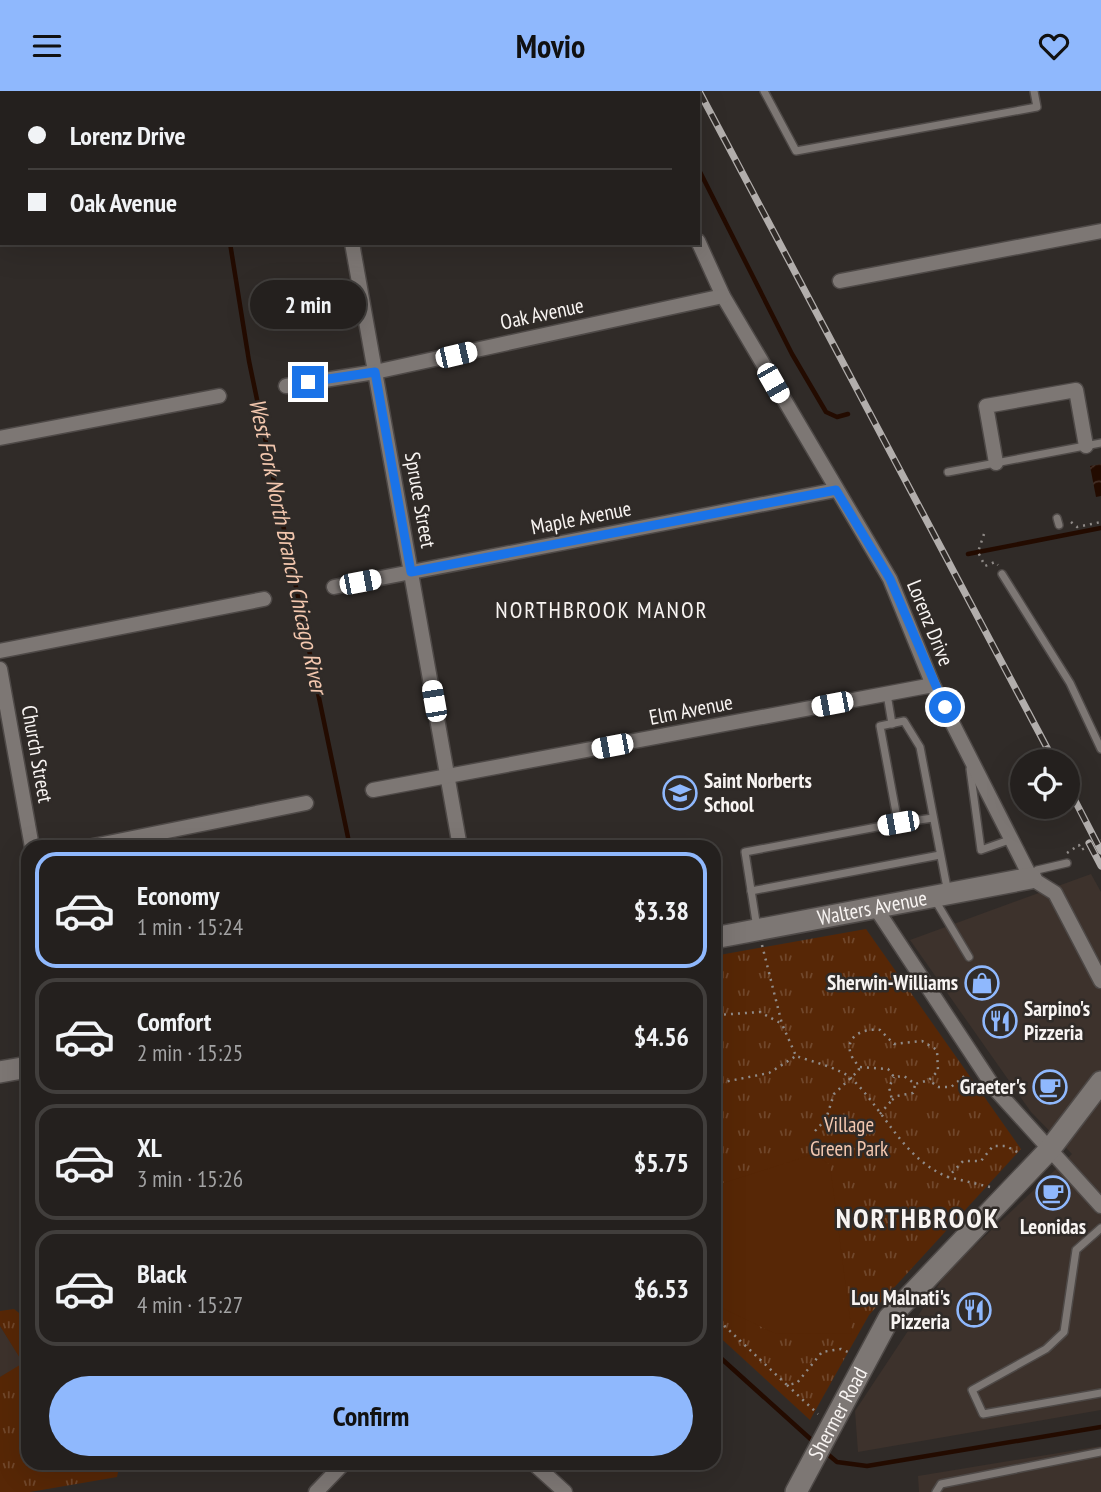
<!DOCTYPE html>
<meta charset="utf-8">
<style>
:root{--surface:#24201e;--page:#302d2b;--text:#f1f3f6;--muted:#a3a3a4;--line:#413e3c;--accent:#8fb8fd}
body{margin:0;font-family:"PT Sans Narrow",sans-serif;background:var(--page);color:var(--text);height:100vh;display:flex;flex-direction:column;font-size:26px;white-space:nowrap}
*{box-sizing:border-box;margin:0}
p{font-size:23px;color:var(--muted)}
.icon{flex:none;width:38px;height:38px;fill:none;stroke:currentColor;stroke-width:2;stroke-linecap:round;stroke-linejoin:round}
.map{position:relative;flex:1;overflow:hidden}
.panel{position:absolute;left:21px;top:749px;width:700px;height:630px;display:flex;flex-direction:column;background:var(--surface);border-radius:21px;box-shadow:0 7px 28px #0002,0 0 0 2px var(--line)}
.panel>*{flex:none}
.banner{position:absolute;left:0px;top:0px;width:700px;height:154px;box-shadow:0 7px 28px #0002,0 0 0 2px var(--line);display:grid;align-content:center;height:154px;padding:0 28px;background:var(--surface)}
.tools{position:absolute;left:1010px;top:658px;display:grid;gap:14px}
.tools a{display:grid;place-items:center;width:70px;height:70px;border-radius:50%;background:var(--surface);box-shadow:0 7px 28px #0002,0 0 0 2px var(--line);font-size:35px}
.end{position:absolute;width:32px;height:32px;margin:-16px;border:9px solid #1a73e8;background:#fff;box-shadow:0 0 0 4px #fff}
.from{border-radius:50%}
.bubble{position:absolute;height:49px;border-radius:24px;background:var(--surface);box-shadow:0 7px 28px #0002,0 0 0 2px var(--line);font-size:23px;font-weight:600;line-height:49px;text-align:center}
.car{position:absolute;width:21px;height:42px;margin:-21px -10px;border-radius:9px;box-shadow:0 0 5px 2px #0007;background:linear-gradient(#fff 24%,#345 0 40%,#fff 0 76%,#345 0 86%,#fff 0)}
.banner b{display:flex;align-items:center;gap:24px;height:66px;font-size:26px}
.banner b+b{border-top:2px solid var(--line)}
.banner i{width:18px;height:18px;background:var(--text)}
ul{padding:12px 0 0;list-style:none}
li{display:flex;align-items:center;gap:21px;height:116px;margin:0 14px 10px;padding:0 14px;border:4px solid var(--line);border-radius:21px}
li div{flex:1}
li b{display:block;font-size:26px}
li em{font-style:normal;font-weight:600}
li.current{border-color:var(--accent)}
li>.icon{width:63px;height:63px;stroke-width:1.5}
.action{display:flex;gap:14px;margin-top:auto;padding:14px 28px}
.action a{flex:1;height:80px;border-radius:42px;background:var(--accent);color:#111;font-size:28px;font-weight:600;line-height:80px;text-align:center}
header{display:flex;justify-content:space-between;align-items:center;height:91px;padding:0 28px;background:var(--accent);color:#111;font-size:32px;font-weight:600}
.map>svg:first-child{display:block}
</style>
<header><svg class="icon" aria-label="menu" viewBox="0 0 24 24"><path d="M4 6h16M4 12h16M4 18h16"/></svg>Movio<svg class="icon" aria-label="heart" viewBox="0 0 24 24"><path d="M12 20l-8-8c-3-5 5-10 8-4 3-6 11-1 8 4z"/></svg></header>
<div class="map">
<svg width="1101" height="1401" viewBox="0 0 1101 1401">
<defs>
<pattern id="park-tufts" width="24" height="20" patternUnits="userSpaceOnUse" patternTransform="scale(1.75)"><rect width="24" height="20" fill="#572706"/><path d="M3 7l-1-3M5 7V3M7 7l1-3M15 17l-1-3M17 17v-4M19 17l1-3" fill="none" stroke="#70472b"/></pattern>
<pattern id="water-waves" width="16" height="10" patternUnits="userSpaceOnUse" patternTransform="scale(1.75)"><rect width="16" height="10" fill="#230b00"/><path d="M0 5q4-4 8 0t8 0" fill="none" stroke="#442f26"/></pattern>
</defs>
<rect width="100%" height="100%" fill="#302b28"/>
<g fill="#3d322c">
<polygon points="1091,783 1101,801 1101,1319 858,1361 855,1320 947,1181 1072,1063 1031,1021 910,849"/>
<polygon points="0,1235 24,1273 0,1286"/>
<polygon points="1101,1355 1101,1401 919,1401 918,1385"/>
</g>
<g fill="url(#park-tufts)">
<polygon points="0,0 586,0 2,2 2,14"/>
<polygon points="866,838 1021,1058 869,1224 810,1329 714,1241 714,865"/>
<polygon points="14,1218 28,1229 28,1372 120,1372 117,1386 30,1401 0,1401 0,1286 23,1272 0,1235 0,1220"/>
</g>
<polygon fill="#572706" points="814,1063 830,1074 852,1243 774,1242 714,1213 714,1095"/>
<polygon fill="url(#water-waves)" points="1101,373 1101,405 1096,406 1090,375"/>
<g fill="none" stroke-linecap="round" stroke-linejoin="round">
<g stroke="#230b00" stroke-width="4.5">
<polyline points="0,33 2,34"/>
<polyline points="698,77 792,263 826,321 837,326 848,323"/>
<polyline points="230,152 249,270 350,756"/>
<polyline points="968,463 1101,437"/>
<polyline points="714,1261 816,1353"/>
<polyline points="825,1361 837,1371 867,1375 1101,1336"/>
</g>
<defs>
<g id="lane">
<polyline points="764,0 796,60 1037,16 1034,0"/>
<polyline points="948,381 1101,352"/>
<polyline points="1057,427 1059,434"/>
<polyline points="1002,483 1070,592 1101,658"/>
<polyline points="887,603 892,633"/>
<polyline points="970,678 981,759 1012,748"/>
<polyline points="898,732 933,727"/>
<polyline points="1033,785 1037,779 1067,772"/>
<polyline points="751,800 940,764"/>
<polyline points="935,809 969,866"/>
<polyline points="757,837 745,761 898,732 880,635 904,630 920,656 948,802"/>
<polyline points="1101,1137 1076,1159 1064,1241 1046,1258 972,1299 983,1323 1101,1302"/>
<polyline points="936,1401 941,1393 1101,1361"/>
</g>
<g id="street">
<polyline points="633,0 633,2"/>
<polyline points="0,134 2,134"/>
<polyline points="698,150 723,205 890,488 933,594 1031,787 1055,802 1101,890"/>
<polyline points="352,152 460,756"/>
<polyline points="840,190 1101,140"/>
<polyline points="286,295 375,281 723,205"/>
<polyline points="0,347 219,305"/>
<polyline points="996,372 986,315 1076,299 1086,355"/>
<polyline points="334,496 836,399"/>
<polyline points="0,560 264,508"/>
<polyline points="0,578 32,756"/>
<polyline points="373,699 933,594"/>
<polyline points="88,756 306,712"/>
<polyline points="875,816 995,998 1101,1115"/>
<polyline points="533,1372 565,1401"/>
<polyline points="316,1401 344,1372"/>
</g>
<g id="secondary">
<path id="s1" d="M714,847L1031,787"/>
<polyline points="0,981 28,976"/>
<path id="s2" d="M796,1401L889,1227L1050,1058L1101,991"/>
</g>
</defs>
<use href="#lane" stroke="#4e4947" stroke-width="10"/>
<use href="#street" stroke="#4e4947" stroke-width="17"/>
<use href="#secondary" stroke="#4e4947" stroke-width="24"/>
<g stroke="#908b88" stroke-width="2.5" stroke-dasharray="2 5" stroke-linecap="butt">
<polyline points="383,0 385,2"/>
<polyline points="521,2 528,0"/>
<polyline points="1071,431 1077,436 1101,431"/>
<polyline points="984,443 978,461 985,475 995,471 998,474"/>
<polyline points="1067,762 1079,754 1081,759 1101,749"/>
<path d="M762,854L782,933L796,965C813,971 840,977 852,988C885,1020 903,1068 948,1086"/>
<polyline points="717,924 760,921 782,933"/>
<polyline points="860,976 888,978 894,986 904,985 915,993 929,989"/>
<polyline points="714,993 769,982 796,965"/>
<polyline points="892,1009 897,1005 913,1002 915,994"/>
<polyline points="880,1023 892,1009 889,996 894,986"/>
<path d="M815,1040L826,1028L834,1003L859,979C858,973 854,970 851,964C844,944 865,937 880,939L894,953L922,950L937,959L938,980L929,989L938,996H951L967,983"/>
<polyline points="990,1096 948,1086 963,1070 981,1070 993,1055 1006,1055 1019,1062"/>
<polyline points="714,1225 787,1294 797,1292 822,1261 841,1258 850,1262"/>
<polyline points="787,1294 818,1323"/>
</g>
<use href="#lane" stroke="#7d7774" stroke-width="7"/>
<use href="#street" stroke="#7d7774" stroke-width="14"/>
<use href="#secondary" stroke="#7d7774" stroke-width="21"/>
<defs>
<g id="rail">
<polyline points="699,0 1054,670"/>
<polyline points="1068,696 1101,760"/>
<polyline points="1089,752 1101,775"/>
</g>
</defs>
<use href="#rail" stroke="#b2aeac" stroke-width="7"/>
<use href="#rail" stroke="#302b28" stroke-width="4.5" stroke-dasharray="13" stroke-linecap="butt"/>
</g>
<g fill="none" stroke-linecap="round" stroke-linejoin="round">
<polyline stroke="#1a73e8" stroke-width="9" points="308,291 375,281 411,481 836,399 890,488 945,616"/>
</g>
<defs>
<symbol id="school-ring" viewBox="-11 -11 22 22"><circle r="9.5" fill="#302b28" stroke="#8fb8fd" stroke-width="1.5"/><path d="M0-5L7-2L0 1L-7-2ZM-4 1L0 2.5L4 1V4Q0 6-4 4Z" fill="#8fb8fd"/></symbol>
<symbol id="shop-ring" viewBox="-11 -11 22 22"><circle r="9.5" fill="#302b28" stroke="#8fb8fd" stroke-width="1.5"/><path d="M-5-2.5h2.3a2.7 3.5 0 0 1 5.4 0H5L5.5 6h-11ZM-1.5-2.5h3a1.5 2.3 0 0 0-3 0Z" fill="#8fb8fd"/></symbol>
<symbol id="restaurant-ring" viewBox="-11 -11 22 22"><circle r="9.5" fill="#302b28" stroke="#8fb8fd" stroke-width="1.5"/><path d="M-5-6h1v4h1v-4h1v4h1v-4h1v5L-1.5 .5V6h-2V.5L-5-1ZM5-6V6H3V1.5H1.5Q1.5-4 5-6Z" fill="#8fb8fd"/></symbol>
<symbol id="cafe-ring" viewBox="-11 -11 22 22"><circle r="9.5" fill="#302b28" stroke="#8fb8fd" stroke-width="1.5"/><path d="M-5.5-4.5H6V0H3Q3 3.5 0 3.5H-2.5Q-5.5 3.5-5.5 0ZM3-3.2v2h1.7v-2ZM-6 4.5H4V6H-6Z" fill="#8fb8fd"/></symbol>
</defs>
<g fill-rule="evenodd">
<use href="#school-ring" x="661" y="683" width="38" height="38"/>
<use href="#shop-ring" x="963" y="873" width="38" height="38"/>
<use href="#restaurant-ring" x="981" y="911" width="38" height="38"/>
<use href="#cafe-ring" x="1031" y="977" width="38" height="38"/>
<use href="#cafe-ring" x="1034" y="1083" width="38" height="38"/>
<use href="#restaurant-ring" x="955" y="1200" width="38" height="38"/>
</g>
<g text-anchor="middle" stroke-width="5" stroke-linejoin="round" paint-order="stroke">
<g font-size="21" fill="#f8f4f2" stroke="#302b28">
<text transform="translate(542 223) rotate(-12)" y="7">Oak Avenue</text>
<text transform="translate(420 409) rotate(80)" y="7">Spruce Street</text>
<text transform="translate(581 427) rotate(-11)" y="7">Maple Avenue</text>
<text transform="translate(930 532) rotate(68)" y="7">Lorenz Drive</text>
<text transform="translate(691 619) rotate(-11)" y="7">Elm Avenue</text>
<text transform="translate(37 663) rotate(80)" y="7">Church Street</text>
<text dy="7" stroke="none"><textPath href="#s1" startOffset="161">Walters Avenue</textPath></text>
<text dy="7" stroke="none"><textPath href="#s2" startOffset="89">Shermer Road</textPath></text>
</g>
<g font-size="21" font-weight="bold" fill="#f8f4f2" stroke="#302b28" text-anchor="end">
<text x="704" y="697" text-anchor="start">Saint Norberts<tspan x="704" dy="24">School</tspan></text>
<text x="958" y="899">Sherwin-Williams</text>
<text x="1024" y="925" text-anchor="start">Sarpino's<tspan x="1024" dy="24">Pizzeria</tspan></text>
<text x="1026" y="1003">Graeter's</text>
<text x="1053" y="1143" text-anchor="middle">Leonidas</text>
<text x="950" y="1214">Lou Malnati's<tspan x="950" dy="24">Pizzeria</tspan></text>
</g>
<g font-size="21" fill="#f3c7af" stroke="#302b28">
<text x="849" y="1041">Village<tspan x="849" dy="24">Green Park</tspan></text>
</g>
<g font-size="23" font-style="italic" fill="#f3c7ae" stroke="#302b28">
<text transform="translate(288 455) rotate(78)" y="8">West Fork North Branch Chicago River</text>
</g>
<g font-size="23" letter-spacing="2" fill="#f8f4f2" stroke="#302b28">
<text x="602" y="527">NORTHBROOK MANOR</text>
</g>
<g font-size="28" font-weight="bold" letter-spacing="2" fill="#f8f4f2" stroke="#302b28">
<text x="918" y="1137">NORTHBROOK</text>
</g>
</g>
</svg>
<div class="tools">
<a><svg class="icon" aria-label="locate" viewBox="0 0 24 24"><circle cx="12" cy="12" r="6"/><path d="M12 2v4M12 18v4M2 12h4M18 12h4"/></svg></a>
</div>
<i class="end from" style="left:945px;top:616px"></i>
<i class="end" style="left:308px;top:291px"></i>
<div class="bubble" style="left:250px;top:189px;width:116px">2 min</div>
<i class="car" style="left:456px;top:264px;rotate:77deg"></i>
<i class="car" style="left:773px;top:292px;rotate:150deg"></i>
<i class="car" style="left:360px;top:491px;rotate:79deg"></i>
<i class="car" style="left:434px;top:610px;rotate:350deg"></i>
<i class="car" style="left:832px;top:613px;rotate:259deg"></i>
<i class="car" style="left:612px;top:655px;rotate:259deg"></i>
<i class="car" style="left:898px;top:732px;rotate:260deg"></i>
<div class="banner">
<b><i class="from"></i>Lorenz Drive</b>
<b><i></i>Oak Avenue</b>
</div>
<section class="panel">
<ul>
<li class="current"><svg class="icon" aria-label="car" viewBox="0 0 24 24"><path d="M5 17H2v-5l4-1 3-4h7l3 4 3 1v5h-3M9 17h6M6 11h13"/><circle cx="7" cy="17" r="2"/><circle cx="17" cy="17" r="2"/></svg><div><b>Economy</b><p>1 min · 15:24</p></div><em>$3.38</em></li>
<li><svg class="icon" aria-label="car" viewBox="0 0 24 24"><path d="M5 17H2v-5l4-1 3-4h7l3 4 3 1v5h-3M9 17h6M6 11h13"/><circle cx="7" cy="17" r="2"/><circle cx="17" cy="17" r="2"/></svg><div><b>Comfort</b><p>2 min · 15:25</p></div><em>$4.56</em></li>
<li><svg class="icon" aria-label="car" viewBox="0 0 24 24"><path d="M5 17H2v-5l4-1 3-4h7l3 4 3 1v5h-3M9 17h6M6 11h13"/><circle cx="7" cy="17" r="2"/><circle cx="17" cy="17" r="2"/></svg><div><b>XL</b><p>3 min · 15:26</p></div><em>$5.75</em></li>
<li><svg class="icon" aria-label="car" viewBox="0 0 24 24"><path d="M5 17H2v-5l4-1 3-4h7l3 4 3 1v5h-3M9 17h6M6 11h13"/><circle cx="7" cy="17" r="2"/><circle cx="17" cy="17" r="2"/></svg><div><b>Black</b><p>4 min · 15:27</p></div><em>$6.53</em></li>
</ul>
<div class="action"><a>Confirm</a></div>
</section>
</div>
